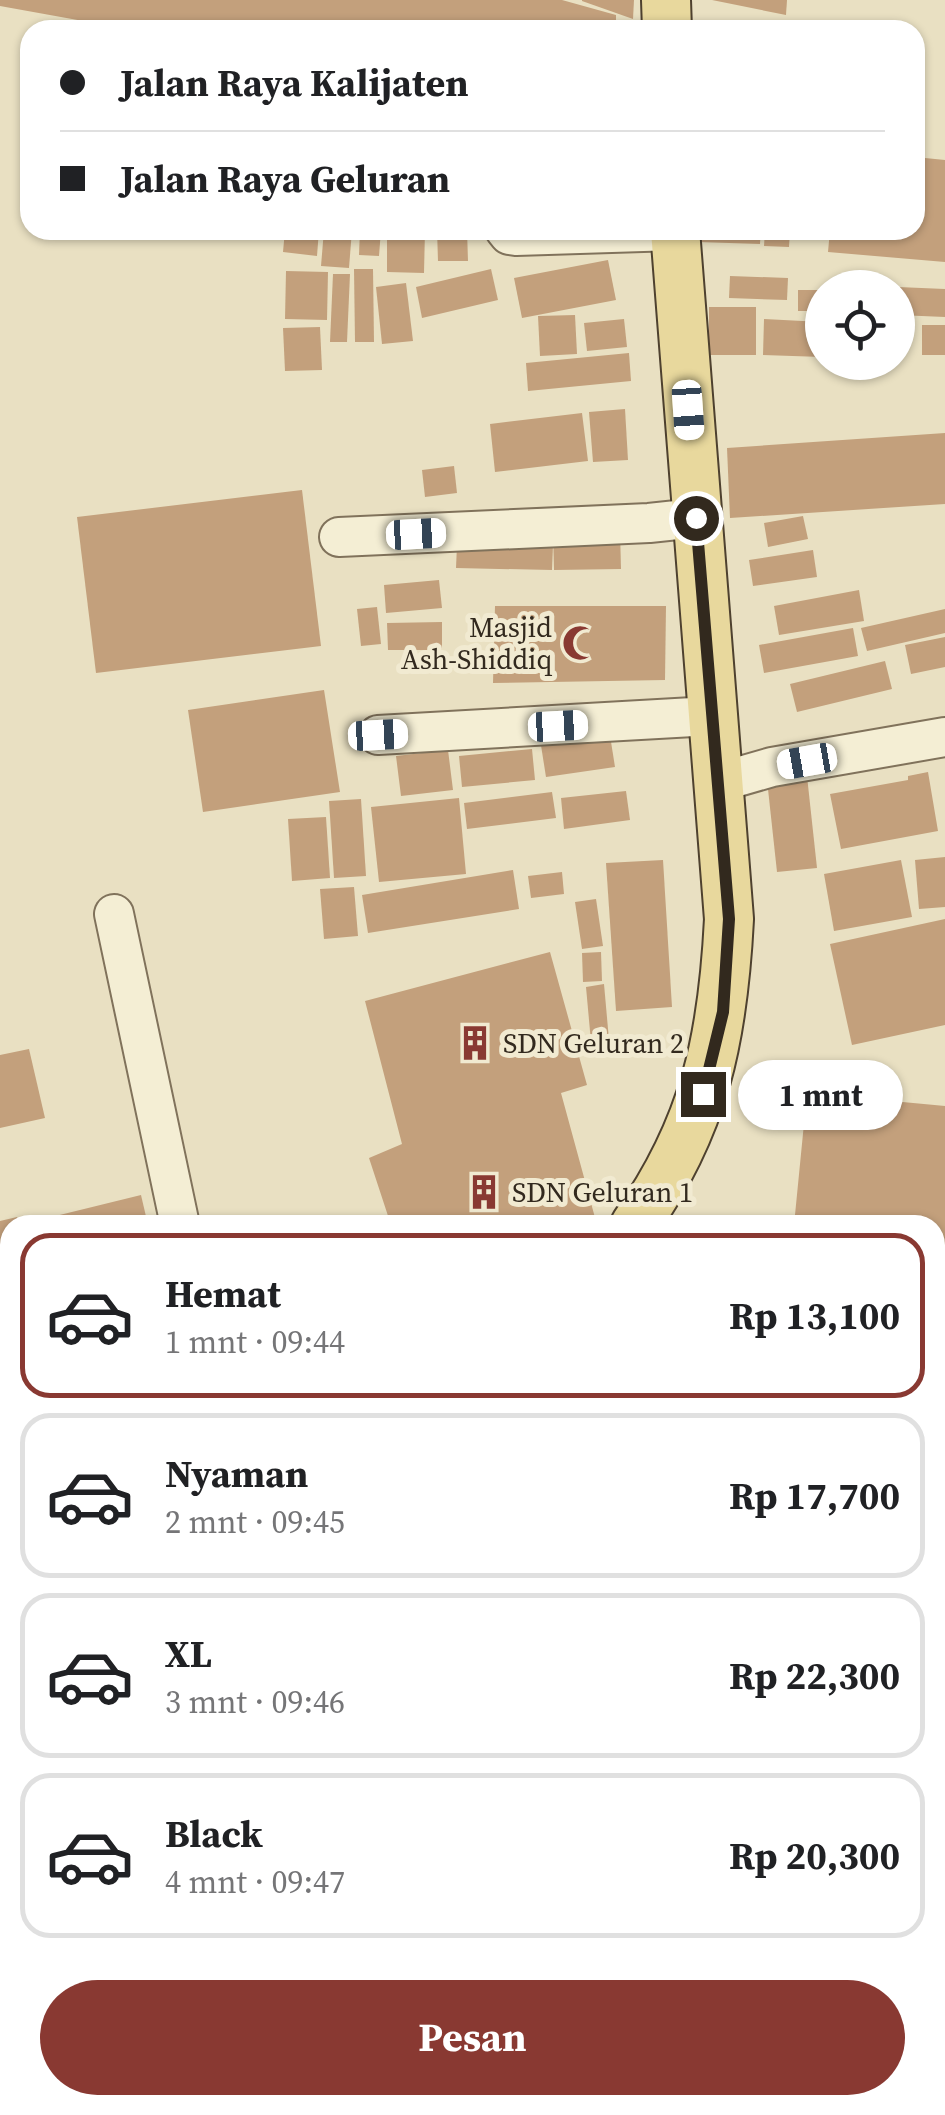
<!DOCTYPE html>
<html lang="id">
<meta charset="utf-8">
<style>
:root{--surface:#fff;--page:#f2f2f2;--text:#202124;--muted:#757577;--line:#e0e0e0;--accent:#893932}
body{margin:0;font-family:"Source Serif 4",serif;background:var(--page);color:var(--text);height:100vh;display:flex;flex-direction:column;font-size:38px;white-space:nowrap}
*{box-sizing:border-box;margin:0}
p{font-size:32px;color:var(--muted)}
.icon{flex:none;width:55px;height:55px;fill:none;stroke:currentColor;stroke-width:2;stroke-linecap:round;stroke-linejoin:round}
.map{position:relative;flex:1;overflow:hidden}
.panel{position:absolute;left:0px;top:1215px;width:945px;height:900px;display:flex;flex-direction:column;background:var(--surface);border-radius:30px 30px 0 0;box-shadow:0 2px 8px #0004}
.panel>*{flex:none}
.top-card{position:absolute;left:20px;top:20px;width:905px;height:220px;border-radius:30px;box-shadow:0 2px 8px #0004;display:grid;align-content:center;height:220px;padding:0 40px;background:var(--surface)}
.tools{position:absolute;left:805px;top:270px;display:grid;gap:20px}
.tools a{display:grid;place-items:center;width:110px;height:110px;border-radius:50%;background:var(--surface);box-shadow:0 2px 8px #0004;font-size:50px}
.end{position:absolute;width:45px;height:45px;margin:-22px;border:12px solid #32291e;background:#fff;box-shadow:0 0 0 5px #fff}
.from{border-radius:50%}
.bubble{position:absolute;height:70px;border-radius:35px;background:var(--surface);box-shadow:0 2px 8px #0004;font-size:32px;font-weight:700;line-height:70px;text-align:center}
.car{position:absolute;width:30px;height:60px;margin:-30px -15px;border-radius:12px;box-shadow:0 0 8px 2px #0007;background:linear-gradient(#fff 24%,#345 0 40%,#fff 0 76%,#345 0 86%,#fff 0)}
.top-card b{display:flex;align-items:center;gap:35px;height:95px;font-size:38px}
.top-card b+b{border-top:2px solid var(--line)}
.top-card i{width:25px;height:25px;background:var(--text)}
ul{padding:18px 0 0;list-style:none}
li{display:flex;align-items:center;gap:30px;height:165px;margin:0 20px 15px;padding:0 20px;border:5px solid var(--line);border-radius:30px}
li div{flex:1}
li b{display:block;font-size:38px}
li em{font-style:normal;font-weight:700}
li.on{border-color:var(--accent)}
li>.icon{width:90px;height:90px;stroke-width:1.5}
.button{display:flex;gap:20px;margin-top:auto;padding:20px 40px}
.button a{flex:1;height:115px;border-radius:60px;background:var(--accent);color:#fff;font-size:40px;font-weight:700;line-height:115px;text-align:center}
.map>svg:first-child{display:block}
</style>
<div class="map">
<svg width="945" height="2115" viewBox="0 0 945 2115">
<rect width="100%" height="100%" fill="#e9e0c2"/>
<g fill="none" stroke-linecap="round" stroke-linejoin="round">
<g stroke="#a4bcb7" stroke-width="62">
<polyline points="935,1578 945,1567"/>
<polyline points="301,2115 320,2105"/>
</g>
</g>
<g fill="#c3a07c">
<polygon points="0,0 562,0 616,15 616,30 133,30 0,6"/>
<polygon points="582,0 634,0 633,19 582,1"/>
<polygon points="712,0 787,0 786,15"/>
<polygon points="915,157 945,160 945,262 828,252 830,230 915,230"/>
<polygon points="285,230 319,230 317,256 283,252"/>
<polygon points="324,230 352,230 349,268 321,266"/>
<polygon points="360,230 381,230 379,256 359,255"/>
<polygon points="387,230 425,230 424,273 387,272"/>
<polygon points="437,230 467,230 468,261 438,261"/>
<polygon points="699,230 761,230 760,244 698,242"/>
<polygon points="765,230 790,230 789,247 764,246"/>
<polygon points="608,260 616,300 522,318 514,278"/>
<polygon points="354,269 373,269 374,342 355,342"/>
<polygon points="491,269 498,300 422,318 416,287"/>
<polygon points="286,271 328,272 327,320 285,319"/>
<polygon points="333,274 350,274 347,342 330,342"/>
<polygon points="730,276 788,278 787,300 729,298"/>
<polygon points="406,283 413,341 382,344 376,287"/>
<polygon points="898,287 945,289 945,317 898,315"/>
<rect x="798" y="290" width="24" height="21"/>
<rect x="709" y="307" width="47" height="48"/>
<polygon points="575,315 577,354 540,356 538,316"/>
<polygon points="624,319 627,347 587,351 584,323"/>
<polygon points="764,319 822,322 822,357 763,355"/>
<rect x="922" y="325" width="23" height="30"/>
<polygon points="320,327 322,370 285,371 283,328"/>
<polygon points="629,353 631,381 528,391 526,363"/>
<polygon points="625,409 628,460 593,462 589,412"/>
<polygon points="582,413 588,461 495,472 490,424"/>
<polygon points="945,433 945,504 730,518 727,448"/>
<polygon points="454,466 457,493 425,497 422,470"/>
<polygon points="302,490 321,646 96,673 77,517"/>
<polygon points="803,516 808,539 768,547 764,523"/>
<polygon points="620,531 621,569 554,570 553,532"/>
<polygon points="457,545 553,545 552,570 456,568"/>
<polygon points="813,550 817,577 753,586 749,560"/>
<polygon points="439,580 442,608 386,613 384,585"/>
<polygon points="859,590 864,621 779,635 774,606"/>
<polygon points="495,606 666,606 665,680 493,683"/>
<polygon points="377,607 381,644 361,646 357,609"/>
<polygon points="945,609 945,633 867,651 861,628"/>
<polygon points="442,622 442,650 388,650 387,623"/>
<polygon points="853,628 858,656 764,673 759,645"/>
<polygon points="945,637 945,667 911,674 905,645"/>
<polygon points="885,661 892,689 797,712 790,684"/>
<polygon points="324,690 340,792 203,812 188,710"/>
<polygon points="609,729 615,767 546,777 540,739"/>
<polygon points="532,749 535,780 462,787 459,756"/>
<polygon points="448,750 453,790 401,796 396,756"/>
<polygon points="928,772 938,831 841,849 830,794 908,780 908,776"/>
<polygon points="807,776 817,868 777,872 767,780"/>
<polygon points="626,791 630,820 564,829 561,798"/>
<polygon points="552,792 556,818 467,829 464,803"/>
<polygon points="459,798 466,874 379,882 371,807"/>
<polygon points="361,799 366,876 334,878 329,801"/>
<polygon points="326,817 330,878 292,881 288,819"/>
<polygon points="945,857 945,907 919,909 915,860"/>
<polygon points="663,860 672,1007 616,1011 606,863"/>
<polygon points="901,860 912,917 834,931 824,874"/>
<polygon points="513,870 519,909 368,933 362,895"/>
<polygon points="562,872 564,894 531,898 528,876"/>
<polygon points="354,887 358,936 324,939 320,889"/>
<polygon points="596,899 603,946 582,949 575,902"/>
<polygon points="945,919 945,1025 852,1045 830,944"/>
<polygon points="550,952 587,1085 561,1093 597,1225 391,1225 369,1158 402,1144 365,1001"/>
<polygon points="601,952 602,981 583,982 582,953"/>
<polygon points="604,984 609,1040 591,1042 586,987"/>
<polygon points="29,1049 45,1118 0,1128 0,1055"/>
<polygon points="807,1093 945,1106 945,1404 935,1407 935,1225 794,1225"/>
<polygon points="141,1195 148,1225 23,1225 23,1224"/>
<polygon points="17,1217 19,1225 10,1225 8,1327 0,1288 0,1221"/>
<polygon points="10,1503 10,1530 0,1532 0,1504"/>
<polygon points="10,1572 10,1665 9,1665 0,1634 0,1575"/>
<polygon points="945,1640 945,1692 935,1682 935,1650"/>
<polygon points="10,1742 10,1787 8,1787 0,1745"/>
<polygon points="1,1794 10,1822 10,2105 264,2105 251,2115 0,2115"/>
<polygon points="939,1819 945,1827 945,1912 935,1898 935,1822"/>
</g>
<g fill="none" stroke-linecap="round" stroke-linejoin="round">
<defs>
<g id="minor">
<polyline points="505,230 509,235 516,236 675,231"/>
<polyline points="339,537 649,523 696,518"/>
<polyline points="378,735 711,716"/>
<polyline points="720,782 772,767 945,737"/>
<polyline points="114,914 180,1225"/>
<polyline points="0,1315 10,1358"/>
<polyline points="0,1459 10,1457"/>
<polyline points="935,1635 945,1626"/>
<polyline points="935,1717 945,1728"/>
<polyline points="0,1724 10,1721"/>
<polyline points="935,2104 939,2115"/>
</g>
<g id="major">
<polyline points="666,0 667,30"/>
<path d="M635,1225C705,1126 723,1038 729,919L675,230"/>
<polyline points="446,2105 450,2115"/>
</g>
<g id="highway">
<polyline points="935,1986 945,1979"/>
<polyline points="935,2064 945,2055"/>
<polyline points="700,2115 720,2105"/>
<polyline points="847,2115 866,2105"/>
</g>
</defs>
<use href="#minor" stroke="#80725b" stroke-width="42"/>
<use href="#major" stroke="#4e412f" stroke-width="52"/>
<use href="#highway" stroke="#4e412f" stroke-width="60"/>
<use href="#minor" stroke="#f4eed4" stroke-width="38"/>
<use href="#major" stroke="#e8d89d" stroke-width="48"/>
<use href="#highway" stroke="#d0a75b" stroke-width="55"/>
</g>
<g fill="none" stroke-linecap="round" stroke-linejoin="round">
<polyline stroke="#32291e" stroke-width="12" points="696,518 729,919 723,1012 703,1094"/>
</g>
<defs>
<symbol id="mosque-bare" viewBox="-9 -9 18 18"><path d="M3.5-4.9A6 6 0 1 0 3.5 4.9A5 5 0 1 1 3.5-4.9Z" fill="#893932" stroke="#f1ead1" stroke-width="2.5" paint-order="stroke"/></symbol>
<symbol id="building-bare" viewBox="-9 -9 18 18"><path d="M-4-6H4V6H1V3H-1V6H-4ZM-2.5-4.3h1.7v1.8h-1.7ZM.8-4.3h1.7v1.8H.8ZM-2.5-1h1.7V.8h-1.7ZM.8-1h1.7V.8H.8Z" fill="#893932" stroke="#f1ead1" stroke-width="2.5" paint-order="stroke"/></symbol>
</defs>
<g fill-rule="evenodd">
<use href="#mosque-bare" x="555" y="618" width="50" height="50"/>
<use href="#building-bare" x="450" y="1018" width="50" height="50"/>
<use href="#building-bare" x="459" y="1167" width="50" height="50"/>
</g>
<g text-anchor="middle" stroke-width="10" stroke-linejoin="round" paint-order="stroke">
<g font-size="28" fill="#32291e" stroke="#f1ead1" text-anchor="start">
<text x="552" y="637" text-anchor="end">Masjid<tspan x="552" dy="32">Ash-Shiddiq</tspan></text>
<text x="503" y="1053">SDN Geluran 2</text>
<text x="512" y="1202">SDN Geluran 1</text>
</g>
</g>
</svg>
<div class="tools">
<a><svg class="icon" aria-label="locate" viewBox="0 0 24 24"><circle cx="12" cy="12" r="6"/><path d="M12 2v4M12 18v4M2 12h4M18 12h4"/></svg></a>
</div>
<i class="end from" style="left:696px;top:518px"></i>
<i class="end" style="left:703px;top:1094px"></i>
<div class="bubble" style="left:738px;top:1060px;width:165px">1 mnt</div>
<i class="car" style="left:688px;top:410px;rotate:176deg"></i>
<i class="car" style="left:416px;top:534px;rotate:87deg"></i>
<i class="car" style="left:558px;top:726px;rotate:87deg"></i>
<i class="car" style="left:378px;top:735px;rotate:87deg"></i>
<i class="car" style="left:807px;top:761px;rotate:260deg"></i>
<div class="top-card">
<b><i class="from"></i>Jalan Raya Kalijaten</b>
<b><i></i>Jalan Raya Geluran</b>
</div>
<section class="panel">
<ul>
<li class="on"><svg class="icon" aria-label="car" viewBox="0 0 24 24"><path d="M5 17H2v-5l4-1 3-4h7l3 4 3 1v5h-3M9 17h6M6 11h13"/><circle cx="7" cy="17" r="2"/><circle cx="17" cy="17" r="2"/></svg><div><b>Hemat</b><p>1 mnt · 09:44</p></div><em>Rp 13,100</em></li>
<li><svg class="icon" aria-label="car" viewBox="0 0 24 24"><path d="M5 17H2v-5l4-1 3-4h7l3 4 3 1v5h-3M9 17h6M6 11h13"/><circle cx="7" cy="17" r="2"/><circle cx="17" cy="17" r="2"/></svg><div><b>Nyaman</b><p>2 mnt · 09:45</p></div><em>Rp 17,700</em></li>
<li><svg class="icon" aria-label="car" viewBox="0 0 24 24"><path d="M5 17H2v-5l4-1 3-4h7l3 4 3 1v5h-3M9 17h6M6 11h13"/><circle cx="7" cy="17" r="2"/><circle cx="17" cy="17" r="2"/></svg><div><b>XL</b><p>3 mnt · 09:46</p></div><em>Rp 22,300</em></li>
<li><svg class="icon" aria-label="car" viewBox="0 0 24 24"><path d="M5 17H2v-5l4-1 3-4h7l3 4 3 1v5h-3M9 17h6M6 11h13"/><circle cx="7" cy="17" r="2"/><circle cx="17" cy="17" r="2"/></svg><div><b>Black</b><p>4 mnt · 09:47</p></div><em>Rp 20,300</em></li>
</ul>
<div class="button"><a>Pesan</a></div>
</section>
</div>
